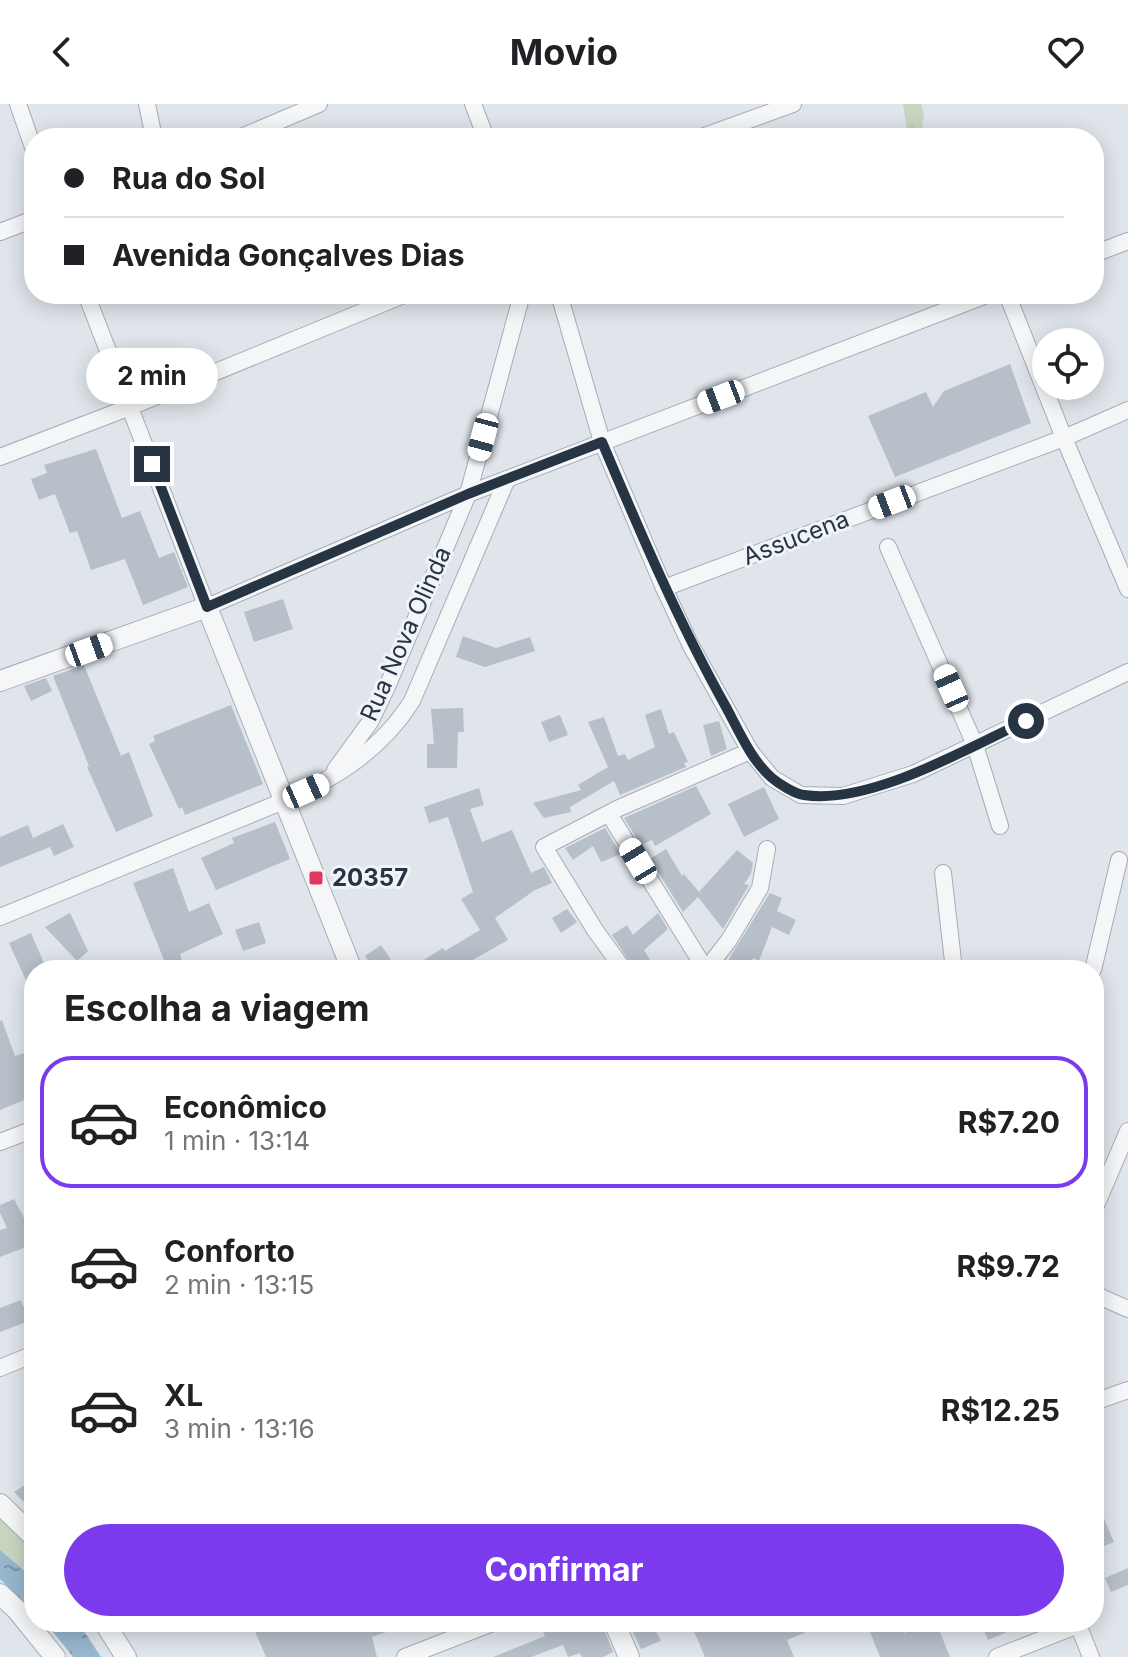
<!DOCTYPE html>
<html lang="pt">
<meta charset="utf-8">
<style>
:root{--surface:#fff;--page:#f6f6f6;--text:#202124;--muted:#757577;--line:#e0e0e0;--accent:#7c3aed}
body{margin:0;font-family:Inter,sans-serif;background:var(--page);color:var(--text);height:100vh;display:flex;flex-direction:column;font-size:30px;white-space:nowrap}
*{box-sizing:border-box;margin:0}
p{font-size:26px;color:var(--muted)}
.icon{flex:none;width:44px;height:44px;fill:none;stroke:currentColor;stroke-width:2;stroke-linecap:round;stroke-linejoin:round}
.map{position:relative;flex:1;overflow:hidden}
.panel{position:absolute;left:24px;top:856px;width:1080px;height:672px;display:flex;flex-direction:column;background:var(--surface);border-radius:32px;box-shadow:0 4px 20px #0003}
.panel>*{flex:none}
.hud{position:absolute;left:24px;top:24px;width:1080px;height:176px;border-radius:32px;box-shadow:0 4px 20px #0003;display:grid;align-content:center;height:176px;padding:0 40px;background:var(--surface)}
.tools{position:absolute;left:1032px;top:224px;display:grid;gap:16px}
.tools a{display:grid;place-items:center;width:72px;height:72px;border-radius:50%;background:var(--surface);box-shadow:0 4px 20px #0003;font-size:40px}
.end{position:absolute;width:36px;height:36px;margin:-18px;border:10px solid #273444;background:#fff;box-shadow:0 0 0 4px #fff}
.from{border-radius:50%}
.bubble{position:absolute;height:56px;border-radius:28px;background:var(--surface);box-shadow:0 4px 20px #0003;font-size:26px;font-weight:700;line-height:56px;text-align:center}
.car{position:absolute;width:24px;height:48px;margin:-24px -12px;border-radius:10px;box-shadow:0 0 6px 2px #0007;background:linear-gradient(#fff 24%,#345 0 40%,#fff 0 76%,#345 0 86%,#fff 0)}
.hud b{display:flex;align-items:center;gap:28px;height:76px;font-size:30px}
.hud b+b{border-top:2px solid var(--line)}
.hud i{width:20px;height:20px;background:var(--text)}
ul{padding:0;list-style:none}
li{display:flex;align-items:center;gap:24px;height:132px;margin:0 16px 12px;padding:0 24px;border:4px solid transparent;border-radius:32px}
li div{flex:1}
li b{display:block;font-size:30px}
li em{font-style:normal;font-weight:700}
li.current{border-color:var(--accent)}
li>.icon{width:72px;height:72px;stroke-width:1.5}
h2{padding:0 40px;font-size:36px;line-height:96px}
.action{display:flex;gap:16px;margin-top:auto;padding:16px 40px}
.action a{flex:1;height:92px;border-radius:48px;background:var(--accent);color:#fff;font-size:32px;font-weight:700;line-height:92px;text-align:center}
header{display:flex;justify-content:space-between;align-items:center;height:104px;padding:0 40px;background:var(--surface);font-size:36px;font-weight:700}
.map>svg:first-child{display:block}
</style>
<header><svg class="icon" aria-label="back" viewBox="0 0 24 24"><path d="M15 5l-7 7 7 7"/></svg>Movio<svg class="icon" aria-label="heart" viewBox="0 0 24 24"><path d="M12 20l-8-8c-3-5 5-10 8-4 3-6 11-1 8 4z"/></svg></header>
<div class="map">
<svg width="1128" height="1553" viewBox="0 0 1128 1553">
<defs>
<pattern id="forest-firs" width="22" height="20" patternUnits="userSpaceOnUse" patternTransform="scale(2)"><rect width="22" height="20" fill="#c8d6c0"/><path d="M5 1l3.5 6h-7zM16 11l3.5 6h-7z" fill="#acb8a6"/></pattern>
<pattern id="water-ripples" width="26" height="14" patternUnits="userSpaceOnUse" patternTransform="scale(2)"><rect width="26" height="14" fill="#97b7cf"/><path d="M2 4q2-2 4 0t4 0M15 11q2-2 4 0t4 0" fill="none" stroke="#7b96aa"/></pattern>
</defs>
<rect width="100%" height="100%" fill="#e0e5eb"/>
<polygon fill="#c8d6c0" points="0,1414 34,1448 34,1475 0,1446"/>
<polygon fill="url(#forest-firs)" points="903,0 921,0 924,10 922,23 943,34 908,34"/>
<g fill="url(#water-ripples)">
<polygon points="0,1446 34,1475 34,1508 0,1475"/>
<polygon points="45,1518 78,1518 101,1553 73,1553"/>
</g>
<g fill="#b7bfc9">
<polygon points="1010,260 1031,319 895,373 868,312 926,288 933,303 944,287"/>
<polygon points="96,345 122,414 140,407 159,454 174,448 188,483 143,501 125,455 91,466 77,427 70,429 55,390 39,396 31,375 47,369 44,361"/>
<polygon points="283,495 293,525 254,538 244,508"/>
<polygon points="463,532 496,544 530,533 535,547 485,563 456,553"/>
<polygon points="84,561 121,652 129,648 153,712 116,728 87,663 89,662 53,572"/>
<polygon points="46,574 52,587 31,597 24,582"/>
<polygon points="231,601 263,680 185,711 182,703 179,705 149,640 155,637 153,632"/>
<polygon points="463,604 464,628 458,628 457,664 427,664 427,640 434,640 431,605"/>
<polygon points="661,605 669,630 674,628 688,658 684,659 686,663 620,691 614,677 570,703 571,708 544,714 533,699 581,686 578,681 608,663 588,618 604,613 618,652 625,650 628,656 655,643 645,611"/>
<polygon points="560,611 568,631 549,638 541,618"/>
<polygon points="719,617 727,645 711,652 703,621"/>
<polygon points="696,682 711,710 655,742 652,736 641,741 624,714"/>
<polygon points="764,683 779,715 744,733 728,700"/>
<polygon points="479,684 484,701 470,705 482,738 512,726 531,769 544,763 552,779 535,786 495,814 508,836 455,866 408,866 443,844 445,847 480,826 461,795 473,788 448,713 429,719 424,703"/>
<polygon points="275,718 290,755 216,786 201,754 234,739 232,734"/>
<polygon points="63,720 74,743 54,752 50,743 0,763 0,733 28,721 33,734"/>
<polygon points="605,724 621,750 601,758 593,742 573,756 565,744"/>
<polygon points="666,745 682,772 684,770 699,788 737,746 753,759 751,770 744,780 749,781 723,825 698,793 683,808 650,755"/>
<polygon points="173,764 189,808 209,799 223,830 180,850 185,866 168,866 133,779"/>
<polygon points="770,789 782,794 777,807 796,816 789,831 772,823 759,857 753,854 748,866 725,866 730,853"/>
<polygon points="567,805 577,818 561,829 552,814"/>
<polygon points="70,809 88,847 77,857 45,823"/>
<polygon points="658,809 668,825 644,846 656,866 635,866 612,831 627,821 633,831"/>
<polygon points="259,818 266,839 243,847 235,826"/>
<polygon points="31,829 47,866 34,866 34,894 9,839"/>
<polygon points="381,841 398,866 375,866 365,852"/>
<polygon points="2,916 15,952 34,946 34,992 0,1006 0,917"/>
<polygon points="14,1095 34,1133 34,1140 0,1153 0,1126 7,1124 0,1109 0,1101"/>
<polygon points="21,1196 29,1217 0,1228 0,1204"/>
<polygon points="34,1375 34,1408 14,1388"/>
<polygon points="1094,1391 1114,1438 1094,1446"/>
<polygon points="1128,1464 1128,1481 1111,1488 1105,1474"/>
<polygon points="251,1518 409,1518 409,1520 372,1533 377,1553 266,1553"/>
<polygon points="539,1518 601,1518 613,1548 603,1553 582,1553 580,1549 568,1553 563,1541 531,1553 493,1553 545,1532"/>
<polygon points="628,1518 651,1518 661,1537 641,1545"/>
<polygon points="690,1518 828,1518 828,1519 787,1536 794,1553 705,1553"/>
<polygon points="866,1518 899,1518 904,1529 930,1518 936,1518 950,1553 880,1553"/>
<polygon points="980,1518 1031,1518 988,1536"/>
</g>
<g fill="none" stroke-linecap="round" stroke-linejoin="round">
<defs>
<g id="minor">
<polyline points="18,0 34,46"/>
<polyline points="147,0 154,34"/>
<polyline points="473,0 486,34"/>
<polyline points="239,34 319,0"/>
<polyline points="699,34 793,0"/>
<polyline points="0,128 34,115"/>
<polyline points="1094,150 1128,137"/>
<polyline points="86,190 207,503 468,390 989,190"/>
<polyline points="559,190 602,338 664,484 690,540 750,647 772,674 801,691 843,692 913,670 1128,568"/>
<polyline points="1007,190 1064,334 1128,485"/>
<polyline points="0,353 130,303 406,190"/>
<polyline points="888,443 975,641 1000,722"/>
<polyline points="664,484 1064,334 1128,306"/>
<polyline points="335,666 370,618 387,583 468,390 522,190"/>
<polyline points="609,710 706,866"/>
<polyline points="943,769 954,866"/>
<path d="M0,813L286,696C337,673 381,646 412,597L507,375"/>
<polyline points="624,866 595,826 544,743 619,704 750,647"/>
<polyline points="706,866 729,836 760,784 767,745"/>
<polyline points="1093,866 1119,756"/>
<polyline points="0,1038 34,1025"/>
<polyline points="1094,1106 1128,1027"/>
<polyline points="1094,1190 1128,1205"/>
<polyline points="0,1264 34,1250"/>
<polyline points="1094,1298 1128,1286"/>
<polyline points="1077,1518 1091,1553"/>
<polyline points="405,1553 495,1518"/>
<polyline points="997,1553 1078,1521"/>
</g>
<g id="tertiary">
<polyline points="0,577 207,503 352,866"/>
<polyline points="0,1400 34,1433"/>
<polyline points="0,1490 17,1506 55,1553"/>
<polyline points="104,1518 126,1553"/>
<polyline points="614,1518 629,1553"/>
</g>
</defs>
<use href="#minor" stroke="#a5acb6" stroke-width="18"/>
<use href="#tertiary" stroke="#a5acb6" stroke-width="22"/>
<use href="#minor" stroke="#f4f6f8" stroke-width="16"/>
<use href="#tertiary" stroke="#f4f6f8" stroke-width="20"/>
</g>
<g fill="none" stroke-linecap="round" stroke-linejoin="round">
<path stroke="#273444" stroke-width="10" d="M152,360L207,503L468,390L602,338C640,428 678,517 726,603C739,627 751,656 772,674C779,680 795,690 804,691C870,701 966,645 1026,617"/>
</g>
<rect fill="#de3760" stroke="#f0f4f8" stroke-width="3" x="308" y="766" width="16" height="16" rx="4"/>
<g text-anchor="middle" stroke-width="6" stroke-linejoin="round" paint-order="stroke">
<g font-size="24" fill="#273444" stroke="#f0f4f8">
<text transform="translate(796 434) rotate(-21)" y="8">Assucena</text>
<text transform="translate(406 530) rotate(-66)" y="8">Rua Nova Olinda</text>
</g>
<g font-size="24" font-weight="bold" fill="#273444" stroke="#f0f4f8" text-anchor="start">
<text x="332" y="782">20357</text>
</g>
</g>
</svg>
<div class="tools">
<a><svg class="icon" aria-label="locate" viewBox="0 0 24 24"><circle cx="12" cy="12" r="6"/><path d="M12 2v4M12 18v4M2 12h4M18 12h4"/></svg></a>
</div>
<i class="end from" style="left:1026px;top:617px"></i>
<i class="end" style="left:152px;top:360px"></i>
<div class="bubble" style="left:86px;top:244px;width:132px">2 min</div>
<i class="car" style="left:721px;top:293px;rotate:249deg"></i>
<i class="car" style="left:483px;top:333px;rotate:195deg"></i>
<i class="car" style="left:892px;top:398px;rotate:249deg"></i>
<i class="car" style="left:89px;top:546px;rotate:70deg"></i>
<i class="car" style="left:951px;top:584px;rotate:336deg"></i>
<i class="car" style="left:306px;top:687px;rotate:66deg"></i>
<i class="car" style="left:638px;top:757px;rotate:329deg"></i>
<div class="hud">
<b><i class="from"></i>Rua do Sol</b>
<b><i></i>Avenida Gonçalves Dias</b>
</div>
<section class="panel">
<h2>Escolha a viagem</h2>
<ul>
<li class="current"><svg class="icon" aria-label="car" viewBox="0 0 24 24"><path d="M5 17H2v-5l4-1 3-4h7l3 4 3 1v5h-3M9 17h6M6 11h13"/><circle cx="7" cy="17" r="2"/><circle cx="17" cy="17" r="2"/></svg><div><b>Econômico</b><p>1 min · 13:14</p></div><em>R$7.20</em></li>
<li><svg class="icon" aria-label="car" viewBox="0 0 24 24"><path d="M5 17H2v-5l4-1 3-4h7l3 4 3 1v5h-3M9 17h6M6 11h13"/><circle cx="7" cy="17" r="2"/><circle cx="17" cy="17" r="2"/></svg><div><b>Conforto</b><p>2 min · 13:15</p></div><em>R$9.72</em></li>
<li><svg class="icon" aria-label="car" viewBox="0 0 24 24"><path d="M5 17H2v-5l4-1 3-4h7l3 4 3 1v5h-3M9 17h6M6 11h13"/><circle cx="7" cy="17" r="2"/><circle cx="17" cy="17" r="2"/></svg><div><b>XL</b><p>3 min · 13:16</p></div><em>R$12.25</em></li>
</ul>
<div class="action"><a>Confirmar</a></div>
</section>
</div>
